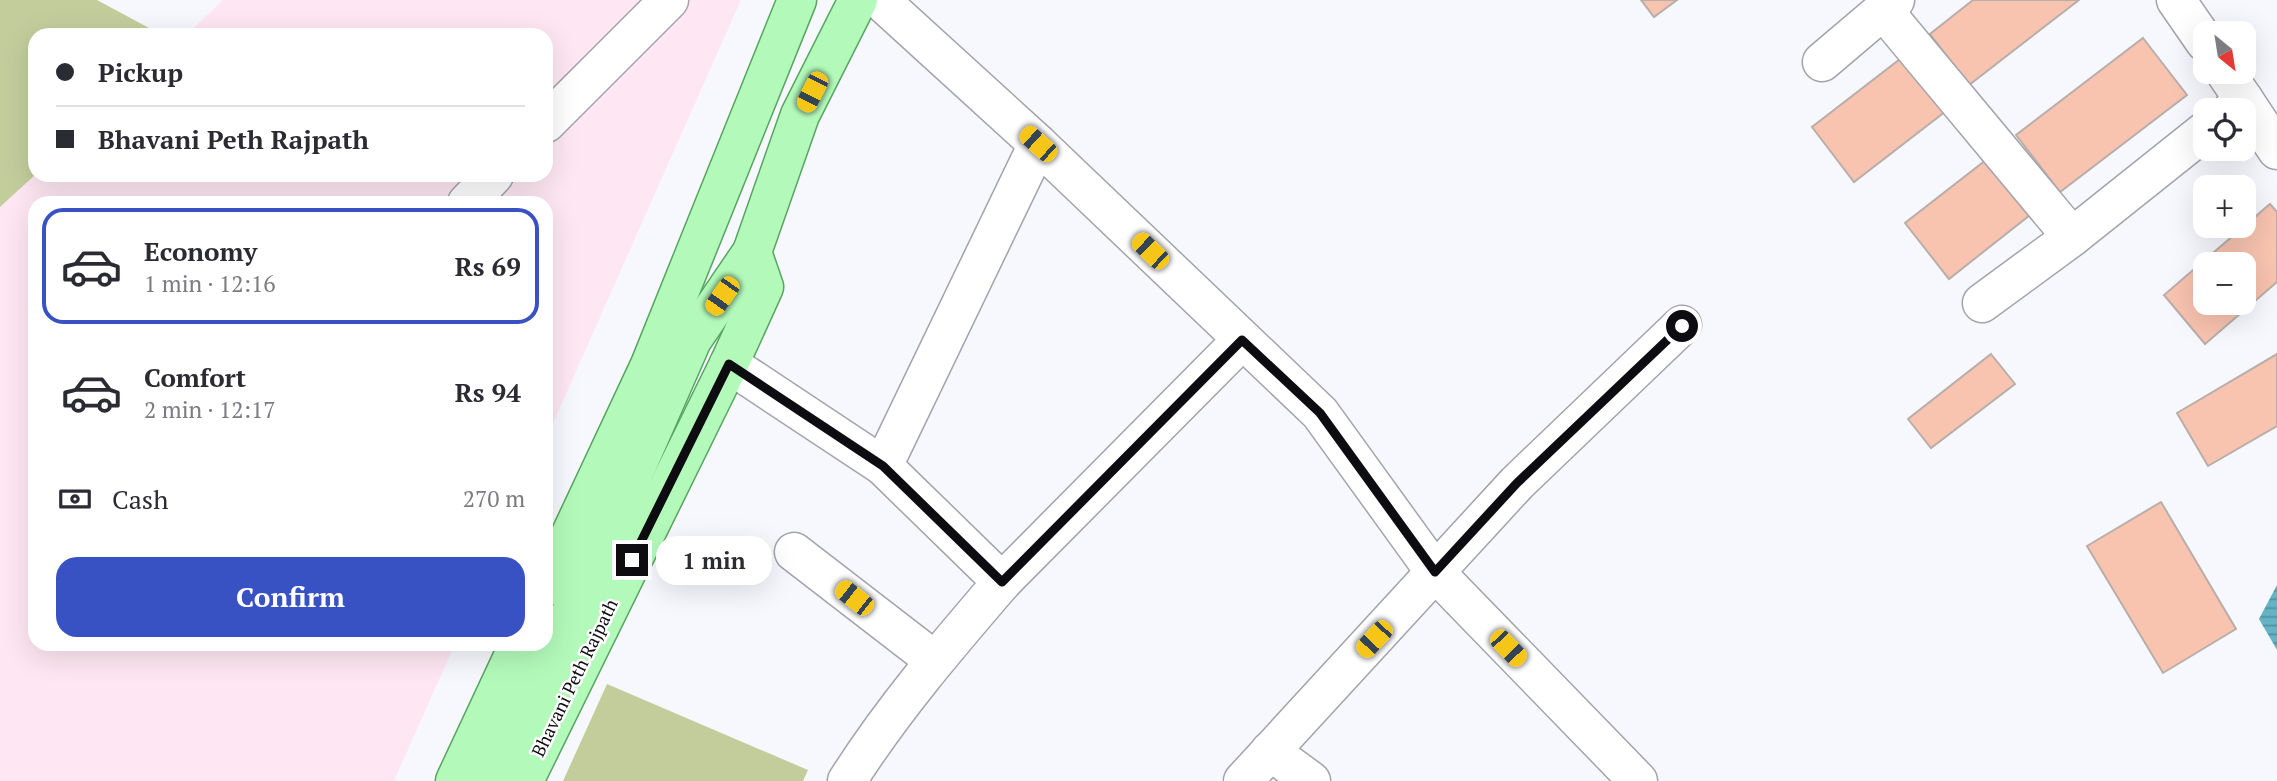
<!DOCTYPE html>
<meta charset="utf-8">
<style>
:root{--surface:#fff;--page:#f7f7f7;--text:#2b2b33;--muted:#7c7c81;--line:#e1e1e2;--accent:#3852c4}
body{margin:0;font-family:"PT Serif",serif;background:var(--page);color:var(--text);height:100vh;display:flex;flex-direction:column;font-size:26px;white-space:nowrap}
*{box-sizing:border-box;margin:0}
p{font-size:23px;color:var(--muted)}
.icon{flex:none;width:38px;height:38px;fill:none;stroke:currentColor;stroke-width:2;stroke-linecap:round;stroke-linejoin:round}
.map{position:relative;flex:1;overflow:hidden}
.sheet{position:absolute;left:28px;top:196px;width:525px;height:455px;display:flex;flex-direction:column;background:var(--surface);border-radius:21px;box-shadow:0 7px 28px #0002}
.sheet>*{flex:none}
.top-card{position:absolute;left:28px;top:28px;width:525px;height:154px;border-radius:21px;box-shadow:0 7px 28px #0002;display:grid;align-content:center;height:154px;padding:0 28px;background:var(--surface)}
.needle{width:46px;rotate:150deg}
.fabs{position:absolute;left:2193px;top:21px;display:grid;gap:14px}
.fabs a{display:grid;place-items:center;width:63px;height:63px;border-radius:14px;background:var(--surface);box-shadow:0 7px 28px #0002;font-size:35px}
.end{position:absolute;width:32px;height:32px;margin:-16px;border:9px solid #0d0d11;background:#fff;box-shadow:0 0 0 4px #fff}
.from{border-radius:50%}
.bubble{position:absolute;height:49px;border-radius:21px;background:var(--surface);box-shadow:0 7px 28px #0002;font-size:23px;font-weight:700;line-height:49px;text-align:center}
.car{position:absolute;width:21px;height:42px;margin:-21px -10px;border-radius:9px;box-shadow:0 0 5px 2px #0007;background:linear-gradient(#f5c518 24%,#345 0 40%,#f5c518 0 76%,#345 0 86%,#f5c518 0)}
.top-card b{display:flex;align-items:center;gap:24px;height:66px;font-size:26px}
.top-card b+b{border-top:2px solid var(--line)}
.top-card i{width:18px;height:18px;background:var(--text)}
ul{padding:12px 0 0;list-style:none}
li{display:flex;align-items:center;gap:21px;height:116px;margin:0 14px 10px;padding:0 14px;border:4px solid transparent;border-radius:21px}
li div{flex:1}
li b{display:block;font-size:26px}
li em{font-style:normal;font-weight:700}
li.selected{border-color:var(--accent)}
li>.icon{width:63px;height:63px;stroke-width:1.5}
.pay{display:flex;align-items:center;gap:18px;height:77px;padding:0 28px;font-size:26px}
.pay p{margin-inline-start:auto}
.cta{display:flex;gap:14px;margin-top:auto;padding:14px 28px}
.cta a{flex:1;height:80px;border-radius:21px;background:var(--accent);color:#fff;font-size:28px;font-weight:700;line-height:80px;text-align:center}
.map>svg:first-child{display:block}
</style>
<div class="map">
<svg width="2277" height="781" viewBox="0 0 2277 781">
<defs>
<pattern id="water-rules" width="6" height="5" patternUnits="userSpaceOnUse" patternTransform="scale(1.75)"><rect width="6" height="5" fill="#64b4c6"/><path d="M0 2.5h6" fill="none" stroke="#51919f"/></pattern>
</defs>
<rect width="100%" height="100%" fill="#f7f8fe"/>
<polygon fill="#fee7f2" points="223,0 741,0 546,439 546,203 35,203 35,644 455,644 394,781 0,781 0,207 35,175 546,175 546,35 186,35"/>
<g fill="#c3cd9c">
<polygon points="0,0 97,0 162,35 35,35 35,175 0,207"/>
<polygon points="607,684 808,770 803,781 563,781"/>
</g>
<polygon fill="url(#water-rules)" points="2277,585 2277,650 2259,619"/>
<g fill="#f8c3af" stroke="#b9aeaa" stroke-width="2" fill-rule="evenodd">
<polygon points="1641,0 1677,0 1654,17"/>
<polygon points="1973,0 2079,0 1969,85 1930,34"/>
<polygon points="2143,38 2187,95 2060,192 2016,135"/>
<polygon points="1904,56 1946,111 1854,182 1812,127"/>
<polygon points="1986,160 2030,215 1949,279 1905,223"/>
<path d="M2270,204L2277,212V282L2205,344L2164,295ZM2205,264H2244V303H2205Z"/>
<polygon points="1991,354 2015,384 1931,448 1908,419"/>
<polygon points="2277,354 2277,426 2208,466 2177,413"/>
<polygon points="2161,502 2236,629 2163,673 2087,546"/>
</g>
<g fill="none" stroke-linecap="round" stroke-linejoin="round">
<defs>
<g id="minor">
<polyline points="880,0 1038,144 1320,413 1435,572 1638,781"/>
<polyline points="2176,0 2205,42"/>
<polyline points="1883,10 2072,237"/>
<polyline points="1822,62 1895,0"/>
<polyline points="2225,72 2244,100 2232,110"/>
<polyline points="2244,100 2277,150"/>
<polyline points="546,123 669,0"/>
<polyline points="467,203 494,175"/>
<polyline points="1982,303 2072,237 2205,131"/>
<polyline points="729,364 883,466 1002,582 1242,340"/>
<polyline points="883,466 1038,144"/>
<polyline points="794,552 934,660"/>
<polyline points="1270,751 1311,781"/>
<path d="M847,781C892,710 947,646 1002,582"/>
<polyline points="1243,781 1517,483 1682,325"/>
</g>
<g id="major">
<polyline points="546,587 650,365 797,0"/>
<polyline points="455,781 519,644"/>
<polyline points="494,781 602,545 692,340 752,252"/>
<polyline points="524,781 729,364 764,287 752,252 800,115 858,0"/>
</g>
</defs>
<use href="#minor" stroke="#a2a3ad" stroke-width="41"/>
<use href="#major" stroke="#58a461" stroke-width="41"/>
<use href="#minor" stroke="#fff" stroke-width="38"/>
<use href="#major" stroke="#b3faba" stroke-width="38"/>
</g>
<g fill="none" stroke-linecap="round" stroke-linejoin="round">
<polyline stroke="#0d0d11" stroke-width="9" points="632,560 729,364 883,466 1002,582 1242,340 1320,413 1435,572 1517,483 1682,326"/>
</g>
<g text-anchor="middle" stroke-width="5" stroke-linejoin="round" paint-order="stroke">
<g font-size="18" fill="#0d0d11" stroke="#fff">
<text transform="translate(575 678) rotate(-64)" y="6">Bhavani Peth Rajpath</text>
</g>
</g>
</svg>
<div class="fabs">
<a><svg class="needle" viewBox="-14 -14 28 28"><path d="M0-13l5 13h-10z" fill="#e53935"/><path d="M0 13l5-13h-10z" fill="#7c7c81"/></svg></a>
<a><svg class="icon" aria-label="locate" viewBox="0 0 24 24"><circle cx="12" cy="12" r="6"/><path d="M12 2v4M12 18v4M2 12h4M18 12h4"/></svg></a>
<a>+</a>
<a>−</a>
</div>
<i class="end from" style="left:1682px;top:326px"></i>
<i class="end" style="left:632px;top:560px"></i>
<div class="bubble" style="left:656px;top:536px;width:116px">1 min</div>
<i class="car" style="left:812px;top:92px;rotate:207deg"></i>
<i class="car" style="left:1038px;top:144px;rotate:312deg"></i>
<i class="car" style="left:1150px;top:251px;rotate:314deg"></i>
<i class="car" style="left:722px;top:296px;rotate:215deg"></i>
<i class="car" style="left:854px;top:598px;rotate:308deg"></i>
<i class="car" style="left:1374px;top:639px;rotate:223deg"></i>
<i class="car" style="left:1508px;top:648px;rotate:136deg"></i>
<div class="top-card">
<b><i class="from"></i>Pickup</b>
<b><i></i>Bhavani Peth Rajpath</b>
</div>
<section class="sheet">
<ul>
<li class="selected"><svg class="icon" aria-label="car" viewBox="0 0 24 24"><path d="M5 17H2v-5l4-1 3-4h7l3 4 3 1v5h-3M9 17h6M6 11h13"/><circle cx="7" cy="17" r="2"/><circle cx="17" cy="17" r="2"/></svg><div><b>Economy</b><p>1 min · 12:16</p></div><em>Rs 69</em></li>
<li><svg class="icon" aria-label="car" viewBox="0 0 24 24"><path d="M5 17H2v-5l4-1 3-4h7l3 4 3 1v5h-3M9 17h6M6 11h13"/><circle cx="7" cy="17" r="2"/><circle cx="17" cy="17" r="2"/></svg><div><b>Comfort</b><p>2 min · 12:17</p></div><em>Rs 94</em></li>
</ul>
<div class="pay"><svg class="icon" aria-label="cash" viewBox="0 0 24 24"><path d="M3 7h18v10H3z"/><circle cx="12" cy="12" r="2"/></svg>Cash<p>270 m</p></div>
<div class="cta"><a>Confirm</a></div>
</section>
</div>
